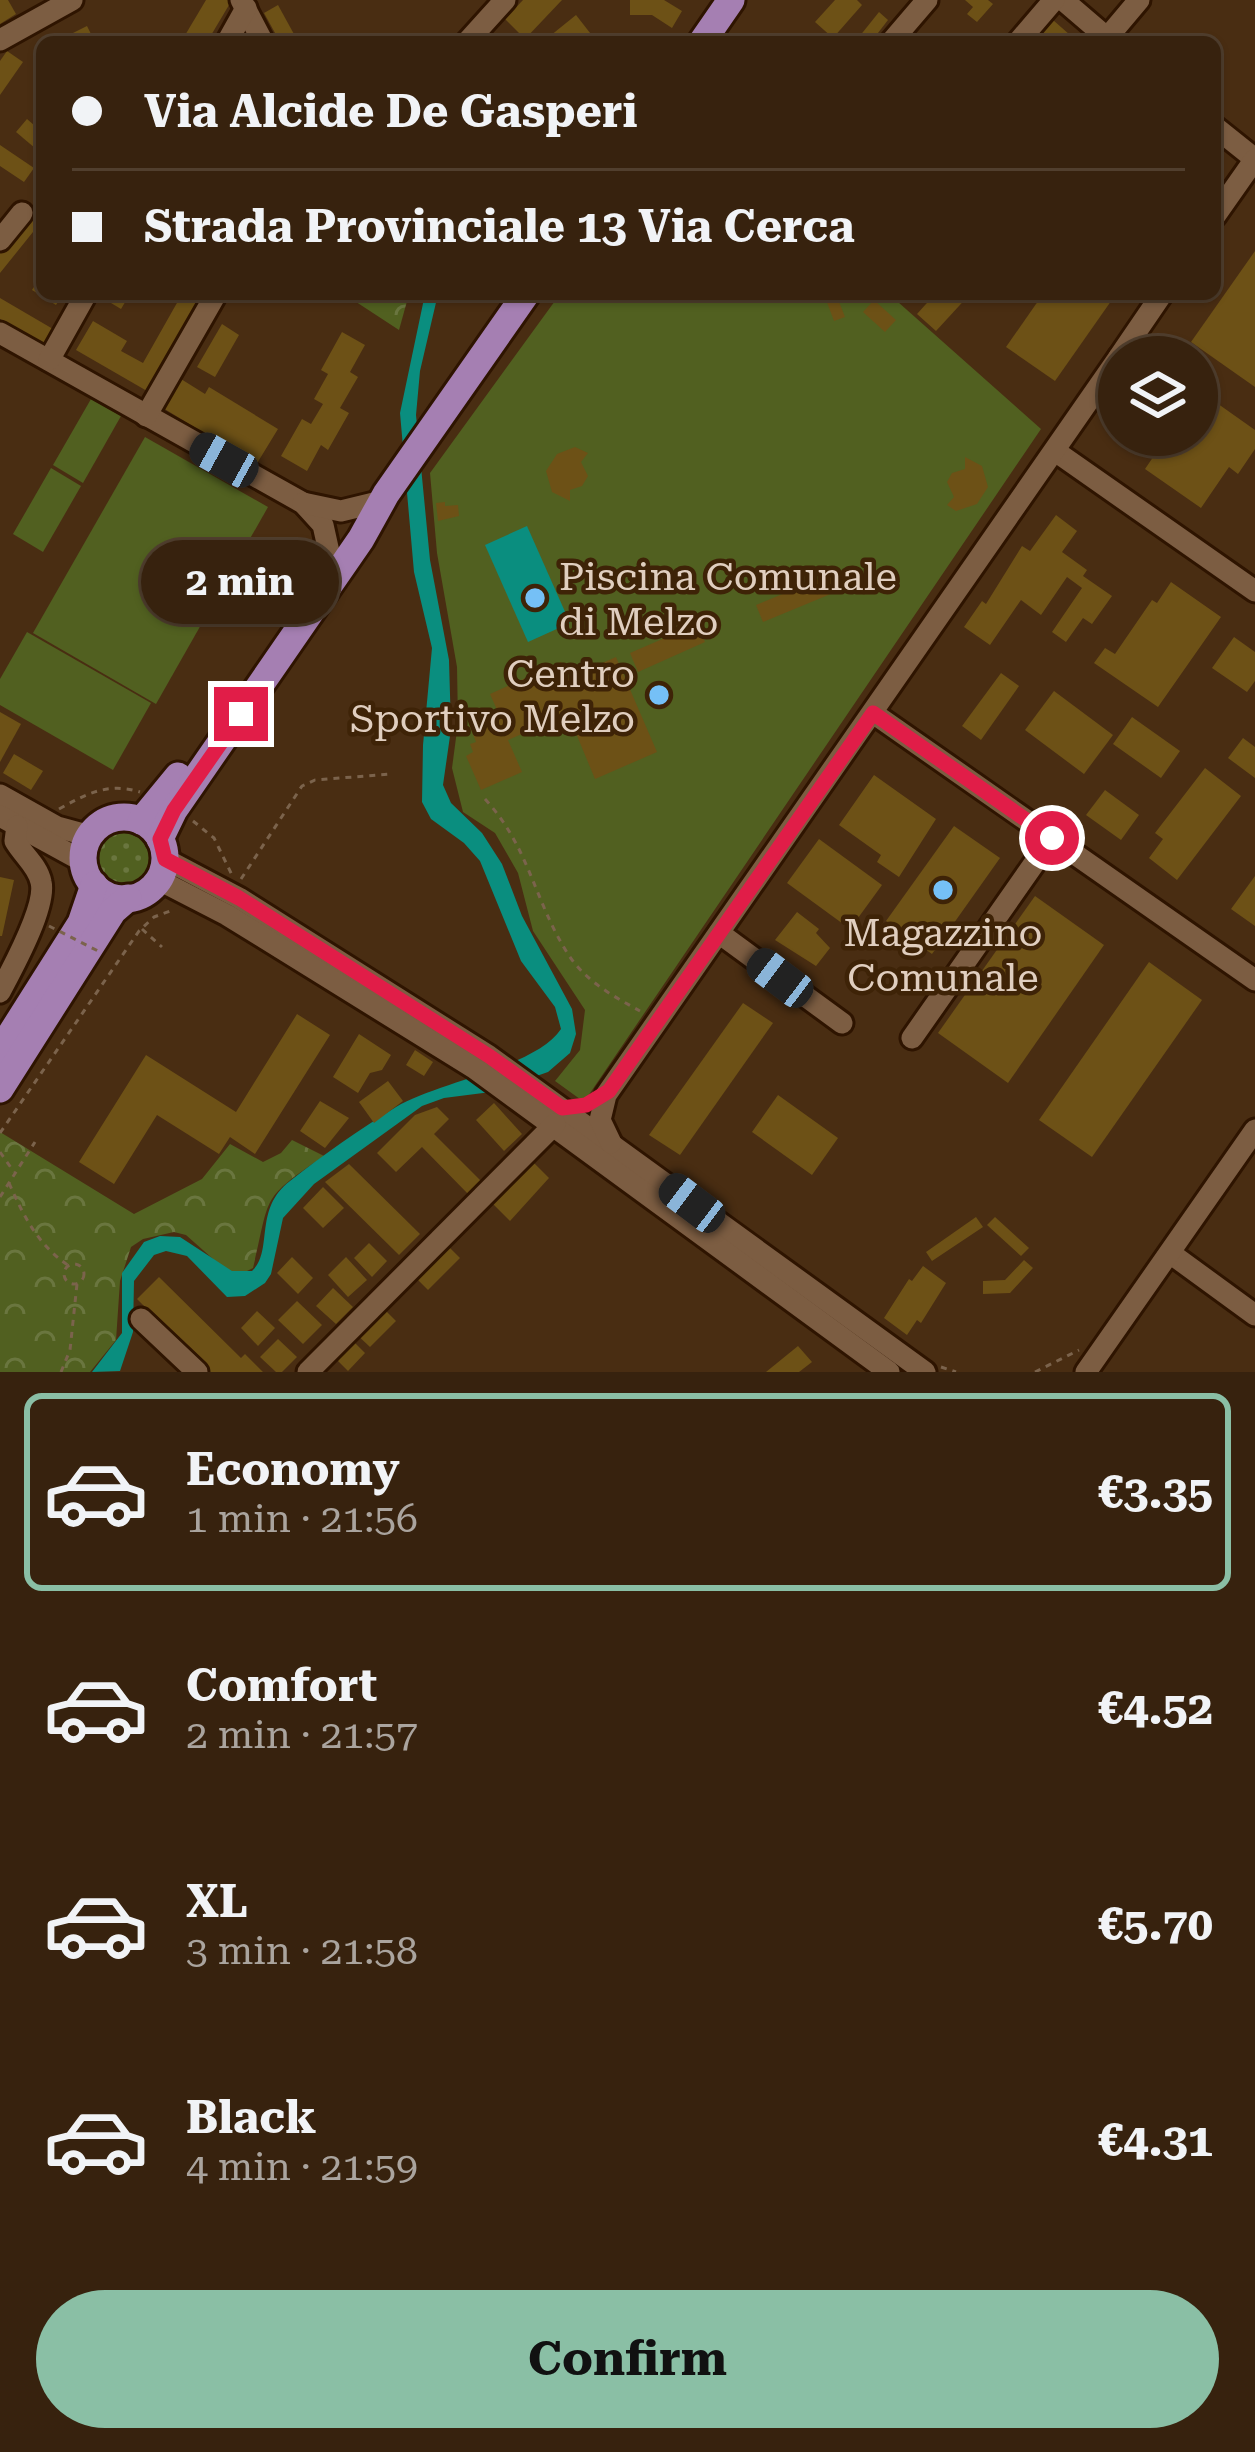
<!DOCTYPE html>
<meta charset="utf-8">
<style>
:root{--surface:#37220e;--page:#422f1c;--text:#f1f3f6;--muted:#aaa49e;--line:#513f2e;--accent:#8abfa5}
body{margin:0;font-family:"Roboto Serif",serif;background:var(--page);color:var(--text);height:100vh;display:flex;flex-direction:column;font-size:45px;white-space:nowrap}
*{box-sizing:border-box;margin:0}
p{font-size:39px;color:var(--muted)}
.icon{flex:none;width:66px;height:66px;fill:none;stroke:currentColor;stroke-width:2;stroke-linecap:round;stroke-linejoin:round}
.map{position:relative;height:1372px;overflow:hidden}
.side{display:flex;flex-direction:column;background:var(--surface);flex:1}
.side>*{flex:none}
.top-card{position:absolute;left:36px;top:36px;width:1185px;height:264px;border-radius:18px;box-shadow:0 3px 9px #0004,0 0 0 3px var(--line);display:grid;align-content:center;height:264px;padding:0 36px;background:var(--surface)}
.tools{position:absolute;left:1098px;top:336px;display:grid;gap:24px}
.tools a{display:grid;place-items:center;width:120px;height:120px;border-radius:50%;background:var(--surface);box-shadow:0 3px 9px #0004,0 0 0 3px var(--line);font-size:60px}
.end{position:absolute;width:54px;height:54px;margin:-27px;border:15px solid #e11d48;background:#fff;box-shadow:0 0 0 6px #fff}
.from{border-radius:50%}
.bubble{position:absolute;height:84px;border-radius:42px;background:var(--surface);box-shadow:0 3px 9px #0004,0 0 0 3px var(--line);font-size:39px;font-weight:700;line-height:84px;text-align:center}
.car{position:absolute;width:36px;height:72px;margin:-36px -18px;border-radius:15px;box-shadow:0 0 9px 3px #0007;background:linear-gradient(#222 24%,#8ab4d8 0 40%,#222 0 76%,#8ab4d8 0 86%,#222 0)}
.top-card b{display:flex;align-items:center;gap:42px;height:114px;font-size:45px}
.top-card b+b{border-top:3px solid var(--line)}
.top-card i{width:30px;height:30px;background:var(--text)}
ul{padding:21px 0 0;list-style:none}
li{display:flex;align-items:center;gap:36px;height:198px;margin:0 24px 18px;padding:0 12px;border:6px solid transparent;border-radius:18px}
li div{flex:1}
li b{display:block;font-size:45px}
li em{font-style:normal;font-weight:700}
li.active{border-color:var(--accent)}
li>.icon{width:108px;height:108px;stroke-width:1.5}
.primary-button{display:flex;gap:24px;margin-top:auto;padding:24px 36px}
.primary-button a{flex:1;height:138px;border-radius:72px;background:var(--accent);color:#111;font-size:48px;font-weight:700;line-height:138px;text-align:center}
.map>svg:first-child{display:block}
</style>
<div class="map">
<svg width="1255" height="1372" viewBox="0 0 1255 1372">
<defs>
<pattern id="grass-dots" width="8" height="8" patternUnits="userSpaceOnUse" patternTransform="scale(3)"><rect width="8" height="8" fill="#516020"/><path d="M2 2h.1M6 6h.1" fill="none" stroke="#6a763f" stroke-width="1.8" stroke-linecap="round"/></pattern>
<pattern id="park-crowns" width="20" height="18" patternUnits="userSpaceOnUse" patternTransform="scale(3)"><rect width="20" height="18" fill="#516020"/><path d="M2 6a3 3 0 1 1 6 0M12 15a3 3 0 1 1 6 0" fill="none" stroke="#6a763f"/></pattern>
</defs>
<rect width="100%" height="100%" fill="#492d12"/>
<circle fill="url(#grass-dots)" cx="124" cy="857" r="35"/>
<g fill="url(#park-crowns)">
<polygon points="345,294 409,294 399,330 344,294"/>
<path d="M0,1132L134,1214L202,1179L230,1144L263,1162L281,1153L292,1140L324,1156C259,1200 271,1195 253,1268L239,1275L230,1274L186,1235L174,1232L143,1239L131,1247L120,1281L116,1340L90,1372H0Z"/>
</g>
<g fill="#516020">
<polygon points="560,294 889,294 1041,429 584,1102 555,1081 580,1050 585,1010 533,931 518,873 495,833 463,812 452,768 458,723 457,667 437,553 430,473"/>
<polygon points="91,399 121,416 83,483 53,465"/>
<polygon points="145,437 268,507 156,704 33,633"/>
<polygon points="51,468 81,486 43,552 13,534"/>
<polygon points="27,632 151,703 113,770 0,705 0,679"/>
</g>
<g fill="#0a8e7f">
<path d="M425,294H438L420,371L416,415L430,560L449,660L451,729L443,785L451,803L482,833L502,864L522,916L572,1009L576,1034L570,1053L548,1072L491,1092L444,1098L422,1106L314,1184L283,1218L271,1274L265,1283L245,1296L227,1297L187,1256L166,1251L154,1255L134,1281L133,1332L120,1371L92,1372L122,1333V1273L144,1242L160,1236L180,1237L232,1271H252C274,1251 253,1209 290,1181C323,1155 360,1129 396,1107C438,1082 536,1067 561,1029L555,1007L521,961L480,861L464,843L431,819L422,802L423,745L432,648L414,572L400,413Z"/>
<polygon points="527,526 570,623 528,642 485,545"/>
</g>
<g fill="#6d5116">
<polygon points="0,0 8,0 16,14 0,24"/>
<polygon points="206,0 232,0 207,42 181,42"/>
<polygon points="523,0 562,0 525,39 505,19"/>
<polygon points="630,0 664,0 682,11 672,28 652,15 630,15"/>
<polygon points="835,0 857,0 862,5 833,38 815,22"/>
<polygon points="965,0 988,0 993,4 977,22 967,14 973,7"/>
<polygon points="278,5 295,36 285,42 280,42 264,13"/>
<polygon points="879,12 888,20 871,42 855,42"/>
<polygon points="576,15 594,38 589,42 547,42 545,40"/>
<polygon points="1053,20 1070,35 1064,42 1028,42 1034,35 1038,38"/>
<polygon points="87,26 95,42 55,42"/>
<polygon points="7,51 23,62 0,95 0,61"/>
<polygon points="27,119 42,132 42,154 16,132"/>
<polygon points="0,145 34,168 24,182 0,166"/>
<polygon points="34,206 42,212 42,231 37,227 0,273 0,248"/>
<polygon points="1255,251 1255,387 1191,342"/>
<polygon points="42,274 42,294 63,294 56,305 32,290"/>
<polygon points="103,294 130,294 121,309 101,297"/>
<polygon points="182,294 203,294 147,391 76,350 93,321 127,341 121,351 143,363"/>
<polygon points="836,294 845,317 834,321 825,297"/>
<polygon points="935,294 970,294 936,331 917,314"/>
<polygon points="1043,294 1116,294 1055,381 1006,347"/>
<polygon points="0,298 53,329 44,344 0,319"/>
<polygon points="874,300 896,320 885,332 863,312"/>
<polygon points="222,324 239,335 215,377 197,367"/>
<polygon points="342,332 365,345 350,372 358,377 340,408 349,413 328,450 321,445 307,471 281,456 302,419 311,424 323,404 314,399 328,374 321,370"/>
<polygon points="181,379 205,394 209,387 278,429 256,465 163,408"/>
<polygon points="1197,389 1255,430 1255,449 1238,474 1229,467 1201,508 1145,469 1168,435 1197,435"/>
<polygon points="575,447 588,453 581,462 588,476 582,486 570,490 570,501 552,492 546,471 557,454"/>
<polygon points="965,457 982,466 988,487 977,504 956,511 947,505 954,497 947,482 952,473 965,469"/>
<polygon points="445,502 445,506 458,505 459,516 438,521 436,503"/>
<polygon points="1056,515 1077,531 1062,552 1087,570 1083,576 1112,596 1092,624 1083,618 1066,642 1052,632 1082,588 1067,577 1041,615 1021,600 990,645 964,627 982,601 986,604 1022,546 1030,551"/>
<polygon points="831,574 838,591 763,622 756,605"/>
<polygon points="1171,582 1221,617 1158,707 1094,663 1105,648 1115,654 1152,600 1157,603"/>
<polygon points="697,624 705,642 638,672 630,653"/>
<polygon points="1234,637 1255,652 1255,681 1247,692 1212,668"/>
<polygon points="616,657 657,752 595,779 568,714 508,740 522,772 481,790 466,756 473,752 470,744 476,742 469,724 498,712 490,694 561,662 568,678"/>
<polygon points="1001,673 1019,686 981,740 962,726"/>
<polygon points="1054,691 1113,735 1084,774 1025,730"/>
<polygon points="0,712 21,724 0,762"/>
<polygon points="1132,717 1180,751 1161,778 1113,744"/>
<polygon points="1243,738 1255,747 1255,778 1228,758"/>
<polygon points="14,754 43,771 31,790 3,773"/>
<polygon points="1205,768 1241,796 1177,880 1149,858 1163,839 1155,833"/>
<polygon points="874,775 936,819 899,877 877,862 881,855 839,825"/>
<polygon points="1105,790 1139,815 1121,840 1086,815"/>
<polygon points="954,826 1000,858 932,954 886,921"/>
<polygon points="819,839 882,885 850,929 787,883"/>
<polygon points="1255,876 1255,926 1231,909"/>
<polygon points="0,877 14,880 2,936 0,936"/>
<polygon points="1035,896 1104,945 1008,1083 938,1033"/>
<polygon points="797,912 819,929 816,933 830,948 816,966 775,940"/>
<polygon points="1149,962 1202,1000 1092,1157 1039,1120"/>
<polygon points="743,1003 773,1023 680,1155 649,1135"/>
<polygon points="297,1014 330,1035 255,1154 230,1137 219,1154 157,1115 114,1184 79,1162 146,1055 236,1112"/>
<polygon points="359,1034 391,1055 382,1070 370,1073 358,1093 333,1077"/>
<polygon points="415,1050 433,1062 424,1076 406,1065"/>
<polygon points="388,1081 403,1101 374,1123 359,1102"/>
<polygon points="778,1095 838,1138 812,1175 752,1132"/>
<polygon points="320,1101 349,1118 325,1148 300,1131"/>
<polygon points="494,1103 522,1134 504,1151 476,1120"/>
<polygon points="437,1107 449,1119 434,1134 483,1183 470,1196 422,1147 396,1172 377,1153 415,1115"/>
<polygon points="532,1161 549,1178 510,1221 491,1202"/>
<polygon points="349,1164 420,1234 399,1255 325,1182"/>
<polygon points="323,1187 344,1208 323,1228 303,1208"/>
<polygon points="976,1217 983,1227 932,1261 926,1252"/>
<polygon points="995,1217 1029,1248 1021,1256 987,1225"/>
<polygon points="443,1241 460,1258 428,1290 411,1273"/>
<polygon points="369,1243 387,1261 372,1277 354,1258"/>
<polygon points="292,1257 313,1278 298,1294 277,1273"/>
<polygon points="346,1257 367,1280 348,1297 328,1275"/>
<polygon points="1024,1260 1033,1268 1010,1293 983,1294 983,1281 1005,1280"/>
<polygon points="923,1266 946,1283 921,1323 917,1320 907,1335 884,1318 909,1279 912,1281"/>
<polygon points="159,1277 241,1358 245,1354 263,1372 210,1372 137,1299"/>
<polygon points="333,1288 353,1307 336,1324 316,1306"/>
<polygon points="297,1301 322,1325 303,1344 278,1320"/>
<polygon points="380,1305 396,1321 370,1347 354,1332"/>
<polygon points="257,1311 275,1328 258,1346 241,1328"/>
<polygon points="350,1338 365,1353 348,1371 332,1355"/>
<polygon points="278,1339 297,1357 282,1372 276,1372 260,1357"/>
<polygon points="798,1346 812,1362 799,1372 766,1372"/>
</g>
<g fill="none" stroke-linecap="round" stroke-linejoin="round">
<defs>
<g id="minor">
<polyline points="241,0 263,42"/>
<polyline points="1063,0 1112,42"/>
<polyline points="1107,38 1139,0"/>
<polyline points="0,40 72,0"/>
<polyline points="227,42 246,8"/>
<polyline points="467,42 505,0"/>
<polyline points="891,42 927,0"/>
<polyline points="1018,42 1054,0"/>
<polyline points="1215,127 1255,159"/>
<polyline points="1215,216 1255,159"/>
<polyline points="0,240 22,213"/>
<polyline points="0,333 303,503 323,525 331,561"/>
<polyline points="1119,357 1162,294"/>
<polyline points="49,360 86,294"/>
<polyline points="146,416 216,294"/>
<polyline points="1055,451 1255,591"/>
<polyline points="303,503 341,511 378,502"/>
<polyline points="873,713 1255,980"/>
<polyline points="0,795 57,827 90,836"/>
<polyline points="0,816 84,862"/>
<polyline points="165,859 239,898 489,1056 925,1372"/>
<polyline points="159,880 227,915 474,1068 889,1372"/>
<polyline points="719,933 842,1023"/>
<path d="M0,992C12,969 47,906 41,882C38,866 23,855 15,841L17,826"/>
<polyline points="912,1038 1052,838"/>
<polyline points="611,1143 600,1120 606,1095 1119,357"/>
<polyline points="1170,1253 1255,1315"/>
<polyline points="141,1319 197,1372"/>
<polyline points="308,1372 555,1124"/>
<polyline points="1086,1372 1255,1130"/>
</g>
<g id="major">
<polyline points="702,42 731,0"/>
<circle cx="124" cy="858" r="41"/>
<polyline points="141,821 178,776"/>
<polyline points="160,839 174,810 361,539 386,494 526,294"/>
<polyline points="0,1051 81,923 94,885"/>
<polyline points="0,1089 113,911 128,898"/>
</g>
</defs>
<use href="#minor" stroke="#2e1400" stroke-width="27"/>
<use href="#major" stroke="#2e1400" stroke-width="33"/>
<g stroke="#7b634c" stroke-width="3" stroke-dasharray="6 6" stroke-linecap="butt">
<path d="M485,799C530,848 534,901 568,954C585,981 613,996 640,1011"/>
<path d="M59,809C86,794 108,782 140,792"/>
<polyline points="193,821 214,838 232,875"/>
<polyline points="241,879 302,786 315,780 391,774"/>
<polyline points="142,929 162,947"/>
<polyline points="0,1133 139,931 154,917 173,910"/>
<polyline points="0,1152 14,1172"/>
<path d="M9,1183C24,1217 38,1245 69,1266"/>
<polyline points="0,1197 35,1142"/>
<circle cx="74" cy="1274" r="10"/>
<polyline points="941,1367 956,1372"/>
<polyline points="61,1372 70,1350 77,1284"/>
<polyline points="1035,1372 1079,1350"/>
</g>
<use href="#minor" stroke="#7c5d42" stroke-width="21"/>
<use href="#major" stroke="#a57fb2" stroke-width="27"/>
<polyline stroke="#7b634c" stroke-width="3" stroke-dasharray="6 6" stroke-linecap="butt" points="49,926 102,953"/>
</g>
<g fill="none" stroke-linecap="round" stroke-linejoin="round">
<polyline stroke="#e11d48" stroke-width="15" points="241,714 174,810 160,839 165,859 239,898 489,1056 562,1108 586,1105 609,1091 873,713 1052,838"/>
</g>
<g fill="#75c0f6" stroke="#3e2307" stroke-width="4.5">
<circle cx="535" cy="598" r="12"/>
<circle cx="659" cy="695" r="12"/>
<circle cx="943" cy="890" r="12"/>
</g>
<g text-anchor="middle" stroke-width="9" stroke-linejoin="round" paint-order="stroke">
<g font-size="39" fill="#e0cebf" stroke="#3e2307" text-anchor="start">
<text x="559" y="590">Piscina Comunale<tspan x="559" dy="45">di Melzo</tspan></text>
<text x="635" y="687" text-anchor="end">Centro<tspan x="635" dy="45">Sportivo Melzo</tspan></text>
<text x="943" y="946" text-anchor="middle">Magazzino<tspan x="943" dy="45">Comunale</tspan></text>
</g>
</g>
</svg>
<div class="tools">
<a><svg class="icon" aria-label="layers" viewBox="0 0 24 24"><path d="M12 4l9 5-9 5-9-5zM3 14l9 5 9-5"/></svg></a>
</div>
<i class="end from" style="left:1052px;top:838px"></i>
<i class="end" style="left:241px;top:714px"></i>
<div class="bubble" style="left:141px;top:540px;width:198px">2 min</div>
<i class="car" style="left:224px;top:460px;rotate:299deg"></i>
<i class="car" style="left:780px;top:978px;rotate:307deg"></i>
<i class="car" style="left:692px;top:1203px;rotate:307deg"></i>
<div class="top-card">
<b><i class="from"></i>Via Alcide De Gasperi</b>
<b><i></i>Strada Provinciale 13 Via Cerca</b>
</div>
</div>
<section class="side">
<ul>
<li class="active"><svg class="icon" aria-label="car" viewBox="0 0 24 24"><path d="M5 17H2v-5l4-1 3-4h7l3 4 3 1v5h-3M9 17h6M6 11h13"/><circle cx="7" cy="17" r="2"/><circle cx="17" cy="17" r="2"/></svg><div><b>Economy</b><p>1 min · 21:56</p></div><em>€3.35</em></li>
<li><svg class="icon" aria-label="car" viewBox="0 0 24 24"><path d="M5 17H2v-5l4-1 3-4h7l3 4 3 1v5h-3M9 17h6M6 11h13"/><circle cx="7" cy="17" r="2"/><circle cx="17" cy="17" r="2"/></svg><div><b>Comfort</b><p>2 min · 21:57</p></div><em>€4.52</em></li>
<li><svg class="icon" aria-label="car" viewBox="0 0 24 24"><path d="M5 17H2v-5l4-1 3-4h7l3 4 3 1v5h-3M9 17h6M6 11h13"/><circle cx="7" cy="17" r="2"/><circle cx="17" cy="17" r="2"/></svg><div><b>XL</b><p>3 min · 21:58</p></div><em>€5.70</em></li>
<li><svg class="icon" aria-label="car" viewBox="0 0 24 24"><path d="M5 17H2v-5l4-1 3-4h7l3 4 3 1v5h-3M9 17h6M6 11h13"/><circle cx="7" cy="17" r="2"/><circle cx="17" cy="17" r="2"/></svg><div><b>Black</b><p>4 min · 21:59</p></div><em>€4.31</em></li>
</ul>
<div class="primary-button"><a>Confirm</a></div>
</section>
